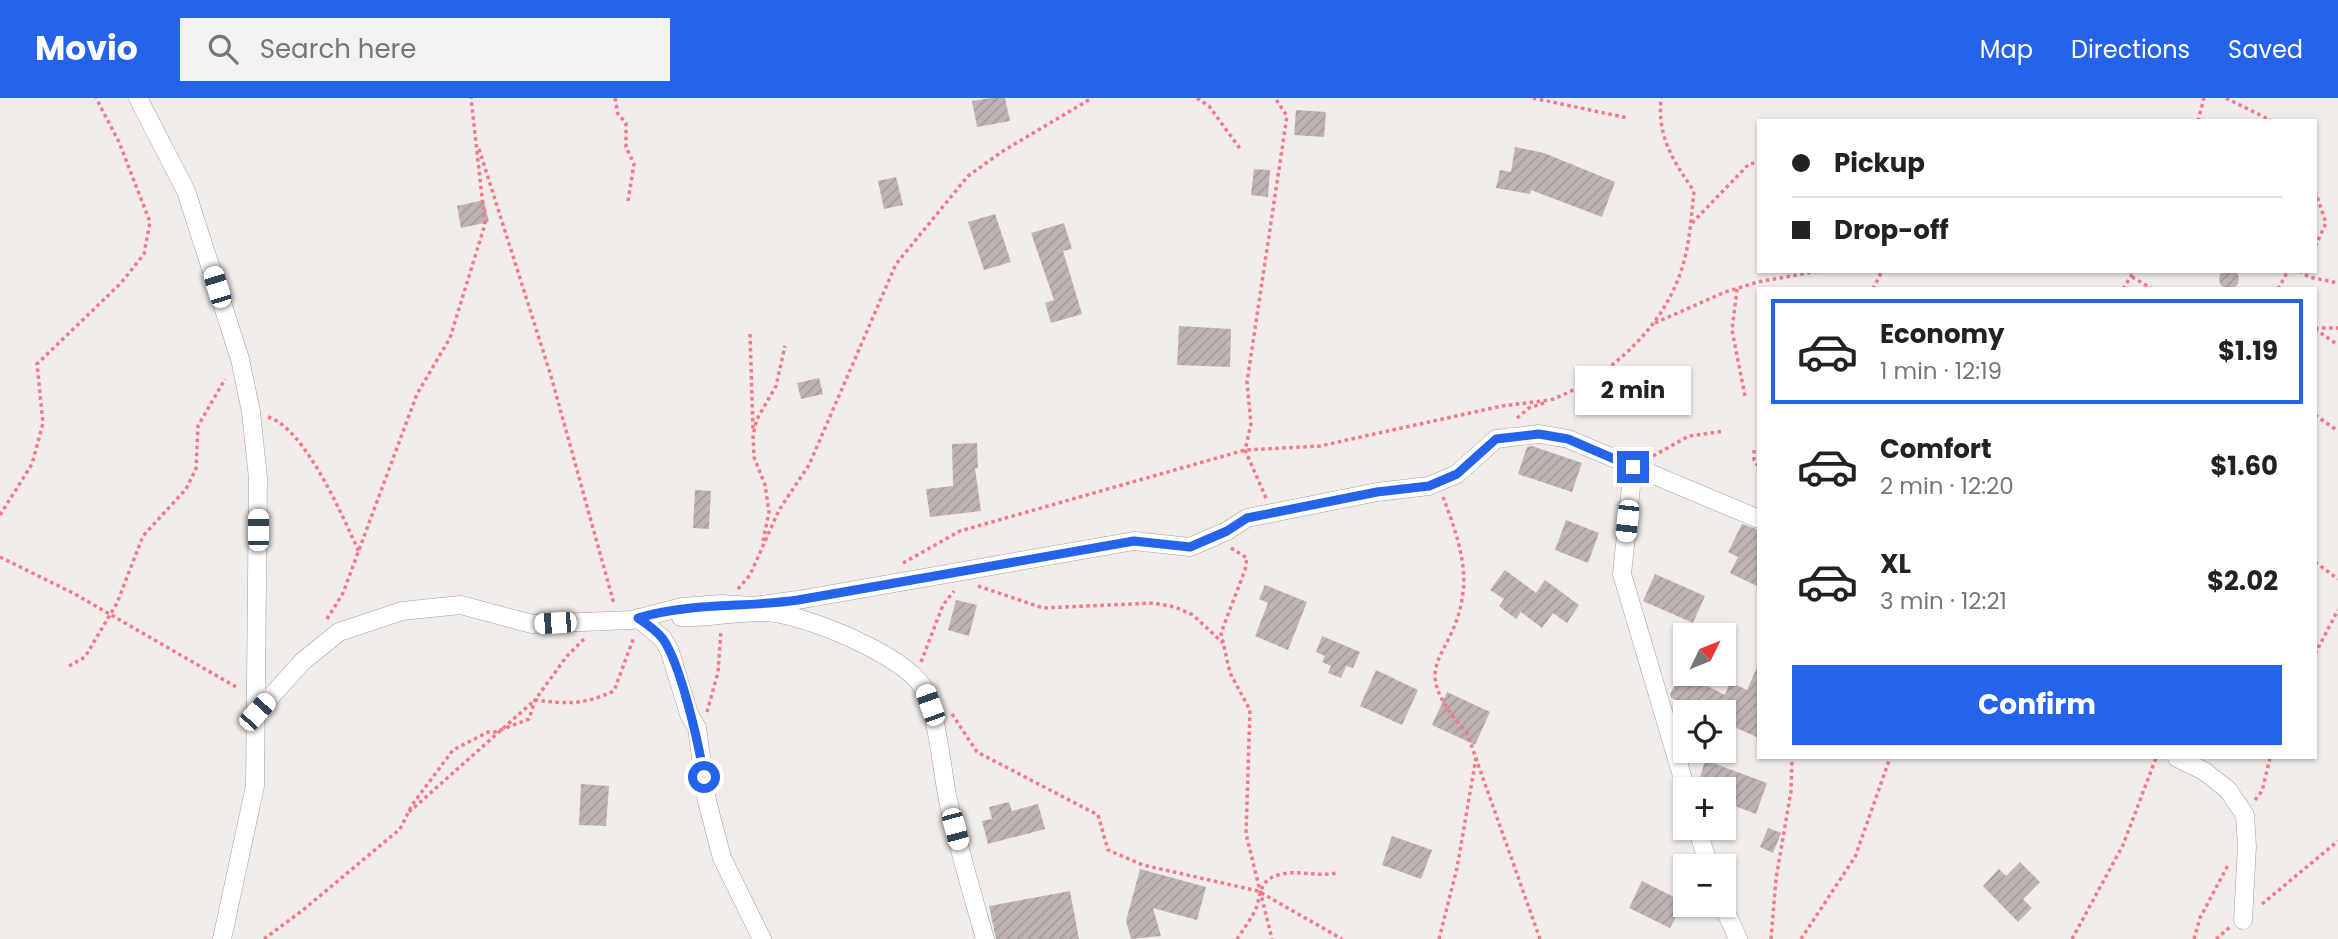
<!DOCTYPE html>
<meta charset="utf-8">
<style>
:root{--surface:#fff;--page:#f2f2f2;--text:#222;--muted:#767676;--line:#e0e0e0;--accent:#2563eb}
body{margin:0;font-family:Poppins,sans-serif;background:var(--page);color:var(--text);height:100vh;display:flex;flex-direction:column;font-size:26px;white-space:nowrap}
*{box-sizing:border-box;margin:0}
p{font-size:23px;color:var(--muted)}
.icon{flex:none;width:38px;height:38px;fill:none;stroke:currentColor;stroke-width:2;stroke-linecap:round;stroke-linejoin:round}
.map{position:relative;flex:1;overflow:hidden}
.panel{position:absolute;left:1757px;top:189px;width:560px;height:472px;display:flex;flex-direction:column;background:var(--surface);border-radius:0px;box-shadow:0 2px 5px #0004}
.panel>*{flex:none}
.top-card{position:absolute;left:1757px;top:21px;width:560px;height:154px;border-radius:0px;box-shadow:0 2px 5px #0004;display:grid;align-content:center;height:154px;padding:0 35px;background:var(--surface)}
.needle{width:46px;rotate:47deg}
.buttons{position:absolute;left:1673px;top:525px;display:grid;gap:14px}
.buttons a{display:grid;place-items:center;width:63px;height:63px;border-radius:0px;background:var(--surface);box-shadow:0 2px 5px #0004;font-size:35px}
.end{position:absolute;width:32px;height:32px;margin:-16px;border:9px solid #2563eb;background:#fff;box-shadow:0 0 0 4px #fff}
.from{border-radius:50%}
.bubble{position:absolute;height:49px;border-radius:0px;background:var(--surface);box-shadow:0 2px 5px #0004;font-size:23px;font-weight:700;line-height:49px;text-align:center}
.car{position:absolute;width:21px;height:42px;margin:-21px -10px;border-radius:9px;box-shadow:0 0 5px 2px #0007;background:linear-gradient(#fff 24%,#345 0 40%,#fff 0 76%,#345 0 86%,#fff 0)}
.top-card b{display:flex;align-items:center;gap:24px;height:66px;font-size:26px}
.top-card b+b{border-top:2px solid var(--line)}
.top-card i{width:18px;height:18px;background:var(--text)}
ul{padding:12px 0 0;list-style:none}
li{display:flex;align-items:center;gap:21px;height:105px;margin:0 14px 10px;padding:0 21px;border:4px solid transparent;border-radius:0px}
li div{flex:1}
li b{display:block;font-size:26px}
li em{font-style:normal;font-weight:700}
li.selected{border-color:var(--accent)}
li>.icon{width:63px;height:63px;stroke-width:1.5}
.primary-button{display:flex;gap:14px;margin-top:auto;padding:14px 35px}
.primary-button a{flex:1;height:80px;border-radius:0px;background:var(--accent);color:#fff;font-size:28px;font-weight:700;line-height:80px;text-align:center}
header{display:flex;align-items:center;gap:42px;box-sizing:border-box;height:98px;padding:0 35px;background:var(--accent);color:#fff}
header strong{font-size:33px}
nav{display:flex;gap:38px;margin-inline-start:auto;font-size:24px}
.search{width:490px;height:63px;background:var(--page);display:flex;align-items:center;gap:18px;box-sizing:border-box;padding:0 24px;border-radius:0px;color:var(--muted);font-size:26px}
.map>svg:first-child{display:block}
</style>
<header>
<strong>Movio</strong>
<div class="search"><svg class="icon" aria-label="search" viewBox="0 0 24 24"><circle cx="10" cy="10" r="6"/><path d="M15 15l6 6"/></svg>Search here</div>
<nav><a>Map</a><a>Directions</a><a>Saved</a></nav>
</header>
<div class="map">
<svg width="2338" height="841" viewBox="0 0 2338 841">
<defs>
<pattern id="building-hatch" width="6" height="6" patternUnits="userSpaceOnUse" patternTransform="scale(1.75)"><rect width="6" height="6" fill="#bfb4b2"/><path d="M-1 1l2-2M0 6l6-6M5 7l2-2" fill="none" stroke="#a49a99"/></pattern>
</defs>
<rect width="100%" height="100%" fill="#f1ece9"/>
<g fill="url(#building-hatch)">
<polygon points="991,0 1005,0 1010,23 977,29 972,3"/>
<polygon points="1296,12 1326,14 1324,39 1294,37"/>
<polygon points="1515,49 1544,55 1615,84 1602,119 1531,92 1530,96 1496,90 1500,72 1511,74"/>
<polygon points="1254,71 1270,72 1268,99 1251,97"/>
<polygon points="896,79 903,107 884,111 878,83"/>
<polygon points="484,102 489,124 461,130 457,108"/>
<polygon points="995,116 1011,164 984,172 968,124"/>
<polygon points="1064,125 1072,151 1063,153 1082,216 1051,225 1045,205 1054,202 1031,135"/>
<circle cx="2229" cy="181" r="10"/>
<polygon points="1179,228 1231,231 1230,269 1177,267"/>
<polygon points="819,280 823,296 801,301 797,285"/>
<polygon points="977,345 978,370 975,370 981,413 930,419 926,391 953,388 952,346"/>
<polygon points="1532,348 1582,365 1572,394 1518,376 1527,349"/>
<polygon points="695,392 711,393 709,431 693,430"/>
<polygon points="1566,422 1599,435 1588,465 1555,452"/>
<polygon points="1742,426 1759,432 1759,489 1730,475 1738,459 1728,454"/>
<polygon points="1505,472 1536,495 1545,482 1579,507 1567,525 1553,515 1542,530 1521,514 1516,521 1499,508 1504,501 1490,492"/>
<polygon points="1655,476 1705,498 1693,525 1643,503"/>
<polygon points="1265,487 1307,504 1288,552 1255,538 1268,505 1259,501"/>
<polygon points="956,502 977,507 969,538 948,532"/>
<polygon points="1322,538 1360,554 1353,570 1346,568 1341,580 1328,575 1331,568 1322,564 1325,558 1316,554"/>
<polygon points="1759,565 1759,640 1732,628 1736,617 1702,601 1696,613 1671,600 1670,596 1681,574 1725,597 1730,584 1747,592"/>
<polygon points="1376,572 1418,592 1402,627 1360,608"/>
<polygon points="1447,594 1490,614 1475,647 1432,627"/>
<polygon points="1705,662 1767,685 1756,716 1724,704 1724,691 1697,691"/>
<polygon points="581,686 609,688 606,728 579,727"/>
<polygon points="1009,704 1012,713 1038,706 1045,731 988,746 982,723 992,721 989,709"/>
<polygon points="1768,730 1781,735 1773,755 1760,749"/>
<polygon points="1392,738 1432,752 1421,781 1382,767"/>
<polygon points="2020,764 2040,784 2023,801 2032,810 2018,824 1983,788 1999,771 2006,778"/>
<polygon points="1140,771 1206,789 1197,822 1153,810 1161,838 1131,841 1126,823"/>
<polygon points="1642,783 1684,804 1670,830 1629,810"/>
<polygon points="1070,793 1079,841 996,841 989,808"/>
</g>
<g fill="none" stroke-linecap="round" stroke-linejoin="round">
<defs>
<g id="minor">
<polyline points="138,0 186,93 240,261 251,314 258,380 255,688 222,841"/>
<polyline points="1633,369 1622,476 1686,691"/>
<path d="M681,519C709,520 738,513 766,514C804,516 901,556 922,588C937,610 942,674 948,702C958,749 972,795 985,841"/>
<polyline points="638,520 663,541 670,554 689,616 697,630 707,703 722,760 762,841"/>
<polyline points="257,614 302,564 339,534 402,513 461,507 532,526 632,522 682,509 721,506 754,508 798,502 1134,443 1190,449 1227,433 1247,420 1377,394 1429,388 1457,376 1496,341 1539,336 1568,341 1759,421"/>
<polyline points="2177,660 2204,673 2228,692 2245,717 2247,748 2243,822"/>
<polyline points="1697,730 1709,768"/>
<polyline points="1723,807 1738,841"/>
</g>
</defs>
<use href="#minor" stroke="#9f9f9f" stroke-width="19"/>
<g stroke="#f37889" stroke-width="3.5" stroke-dasharray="3.5 3.5" stroke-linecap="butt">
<polyline points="615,0 618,16 626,25 626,49 634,66 628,103"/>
<polyline points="1197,0 1209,8 1241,52"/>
<polyline points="1533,0 1628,20"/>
<polyline points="2226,0 2272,23"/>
<polyline points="2198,23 2204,0"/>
<polyline points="479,51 551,278 614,506"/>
<polyline points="2315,93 2326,125 2315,149"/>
<polyline points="1692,125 1749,66 1759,64"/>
<polyline points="2299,173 2309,179 2338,185"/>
<polyline points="2132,179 2153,191"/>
<polyline points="1737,191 1732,232 1745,298"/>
<polyline points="1873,191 1882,173"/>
<polyline points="2123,191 2134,173"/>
<polyline points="2278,191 2288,173"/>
<polyline points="1655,225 1725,194 1758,184 1819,173"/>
<polyline points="2315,230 2338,230"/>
<polyline points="2315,231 2338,247"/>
<polyline points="750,236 753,332"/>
<path d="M1551,302C1607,280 1662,232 1681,173C1690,147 1691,120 1694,93C1673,63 1657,38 1661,0"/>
<polyline points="2315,317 2338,333"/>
<path d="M268,319C305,330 343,419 359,454"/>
<polyline points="1517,320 1529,310 1544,305"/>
<polyline points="1754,352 1754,362 1759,369"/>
<polyline points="1653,358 1689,338 1724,333"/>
<path d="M1443,399C1454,428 1467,463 1463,494C1455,565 1402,562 1467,635L1540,841"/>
<polyline points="1266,400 1245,352 1251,326 1247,284 1287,18 1275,0"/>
<polyline points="0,417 32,366 43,325 37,266 121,185 144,156 150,124 119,44 96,0"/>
<polyline points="763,443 769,414 765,387 754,359 753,337 757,321 776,288 785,248"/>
<polyline points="1231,450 1247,460 1245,472 1221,535 1230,575 1250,612 1246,736 1272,841"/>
<polyline points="0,459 73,495 238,590"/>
<polyline points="2315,464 2338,481"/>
<polyline points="903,465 960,433 1245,352 1320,348 1502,308 1550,302"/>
<polyline points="978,488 1043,510 1153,505 1175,509 1193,517 1223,545"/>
<polyline points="738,491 750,477 779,412 809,367 896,166 968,78 1003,53 1092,0"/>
<polyline points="327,521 343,495 417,296 450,240 485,126 471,0"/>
<polyline points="2315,556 2338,512"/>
<polyline points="921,564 943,507 954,493"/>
<polyline points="69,568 85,559 117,505 143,438 186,391 196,371 198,328 225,281"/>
<polyline points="707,614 718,574 721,532"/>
<polyline points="952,616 977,654 1098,717 1108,752 1143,767 1258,793 1342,841"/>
<polyline points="2255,702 2262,693 2270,660"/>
<path d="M409,714L535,602C568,606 583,607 614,593L634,539"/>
<polyline points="2262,806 2338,743"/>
<polyline points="264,841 303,812 400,731 412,707 453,652 488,634 495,634 529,621 535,602 567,558 584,541"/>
<path d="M1237,841C1243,832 1254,817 1257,808C1261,793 1261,780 1282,776C1299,772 1318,779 1337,775"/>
<polyline points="1439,841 1457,770 1476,660"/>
<polyline points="1771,841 1776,781 1791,693 1792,660"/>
<polyline points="1801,841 1855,759 1890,660"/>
<polyline points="2072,841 2123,747 2156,660"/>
<polyline points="2194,841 2200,820 2228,767"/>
<polyline points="2216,841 2230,829"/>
</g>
<use href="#minor" stroke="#fff" stroke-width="18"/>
</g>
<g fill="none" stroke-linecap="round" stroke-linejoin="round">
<path stroke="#2563eb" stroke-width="9" d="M704,679C699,647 681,567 663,541C657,533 647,526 638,520C692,504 744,510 798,502L1134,443L1190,449L1227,433L1247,420L1377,394L1429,388L1457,376L1496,341L1539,336L1568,341L1633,369"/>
</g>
</svg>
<div class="buttons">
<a><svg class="needle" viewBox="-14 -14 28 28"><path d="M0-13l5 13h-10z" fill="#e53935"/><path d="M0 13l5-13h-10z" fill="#767676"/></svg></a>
<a><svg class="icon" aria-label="locate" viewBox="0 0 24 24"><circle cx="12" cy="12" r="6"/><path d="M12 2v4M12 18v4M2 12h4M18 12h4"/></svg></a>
<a>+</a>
<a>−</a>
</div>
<i class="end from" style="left:704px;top:679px"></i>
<i class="end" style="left:1633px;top:369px"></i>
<div class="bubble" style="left:1575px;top:268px;width:116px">2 min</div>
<i class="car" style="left:217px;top:189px;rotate:343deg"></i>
<i class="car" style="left:1627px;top:423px;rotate:186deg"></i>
<i class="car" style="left:258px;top:432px;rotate:0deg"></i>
<i class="car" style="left:555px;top:525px;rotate:267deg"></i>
<i class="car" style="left:930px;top:607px;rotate:340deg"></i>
<i class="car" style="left:257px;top:614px;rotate:42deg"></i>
<i class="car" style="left:955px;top:731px;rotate:165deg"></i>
<div class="top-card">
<b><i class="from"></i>Pickup</b>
<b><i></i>Drop-off</b>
</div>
<section class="panel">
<ul>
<li class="selected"><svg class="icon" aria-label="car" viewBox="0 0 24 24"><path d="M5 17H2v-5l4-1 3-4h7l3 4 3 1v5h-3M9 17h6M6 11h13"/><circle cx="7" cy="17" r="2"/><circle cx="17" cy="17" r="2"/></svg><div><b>Economy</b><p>1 min · 12:19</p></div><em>$1.19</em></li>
<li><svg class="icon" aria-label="car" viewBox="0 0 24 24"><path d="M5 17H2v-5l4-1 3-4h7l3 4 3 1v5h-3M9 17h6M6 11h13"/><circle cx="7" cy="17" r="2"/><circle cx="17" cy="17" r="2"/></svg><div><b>Comfort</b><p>2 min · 12:20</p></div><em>$1.60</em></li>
<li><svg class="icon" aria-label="car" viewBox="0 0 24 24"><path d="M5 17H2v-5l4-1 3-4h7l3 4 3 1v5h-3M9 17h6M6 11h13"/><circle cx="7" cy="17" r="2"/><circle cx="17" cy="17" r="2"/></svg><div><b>XL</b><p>3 min · 12:21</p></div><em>$2.02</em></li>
</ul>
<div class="primary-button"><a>Confirm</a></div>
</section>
</div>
